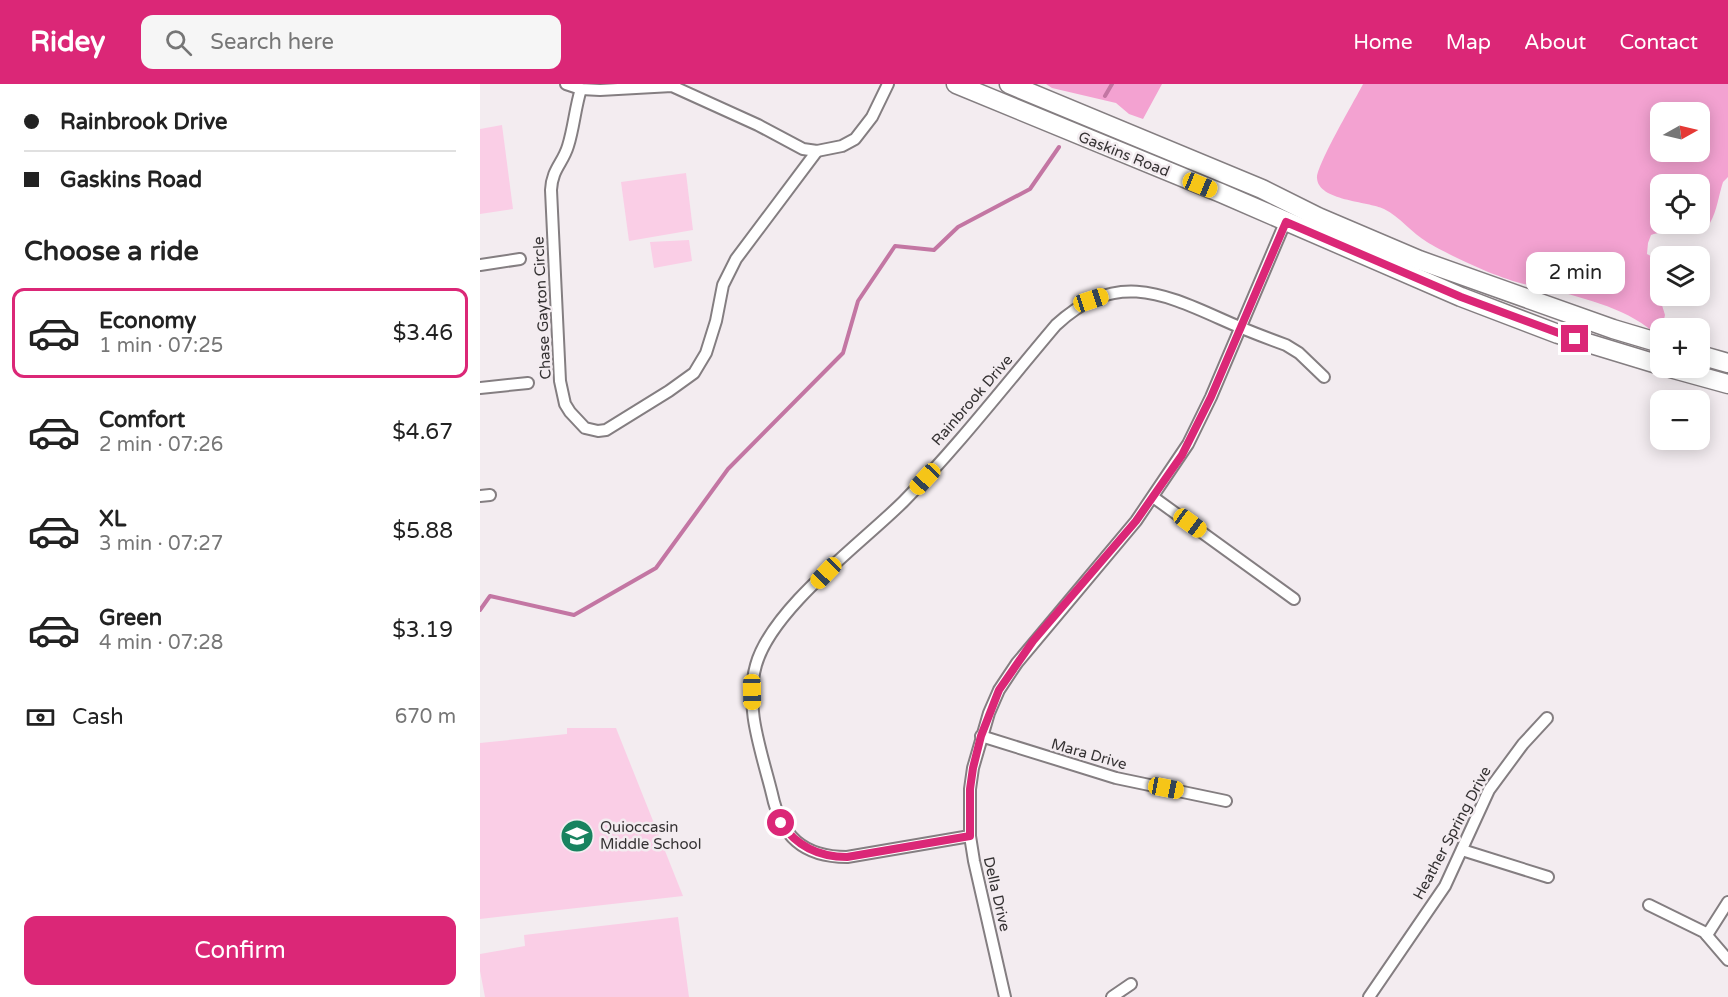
<!DOCTYPE html>
<meta charset="utf-8">
<style>
:root{--surface:#fff;--page:#f6f6f6;--text:#222;--muted:#767676;--line:#e0e0e0;--accent:#db2777}
body{margin:0;font-family:"Varela Round",sans-serif;background:var(--page);color:var(--text);height:100vh;display:flex;flex-direction:column;font-size:22px;white-space:nowrap}
*{box-sizing:border-box;margin:0}
p{font-size:20px;color:var(--muted)}
.icon{flex:none;width:33px;height:33px;fill:none;stroke:currentColor;stroke-width:2;stroke-linecap:round;stroke-linejoin:round}
.map{position:relative;flex:1;overflow:hidden}
.drawer{display:flex;flex-direction:column;background:var(--surface);width:480px}
.drawer>*{flex:none}
.top-card{display:grid;align-content:center;height:132px;padding:0 24px;background:var(--surface)}
.needle{width:39px;rotate:82deg}
.controls{position:absolute;left:1170px;top:18px;display:grid;gap:12px}
.controls a{display:grid;place-items:center;width:60px;height:60px;border-radius:12px;background:var(--surface);box-shadow:0 3px 15px #0003;font-size:30px}
.end{position:absolute;width:27px;height:27px;margin:-14px;border:8px solid #db2777;background:#fff;box-shadow:0 0 0 3px #fff}
.from{border-radius:50%}
.bubble{position:absolute;height:42px;border-radius:12px;background:var(--surface);box-shadow:0 3px 15px #0003;font-size:20px;font-weight:600;line-height:42px;text-align:center}
.car{position:absolute;width:18px;height:36px;margin:-18px -9px;border-radius:8px;box-shadow:0 0 4px 2px #0007;background:linear-gradient(#f5c518 24%,#345 0 40%,#f5c518 0 76%,#345 0 86%,#f5c518 0)}
.top-card b{display:flex;align-items:center;gap:21px;height:57px;font-size:22px}
.top-card b+b{border-top:2px solid var(--line)}
.top-card i{width:15px;height:15px;background:var(--text)}
ul{padding:0;list-style:none}
li{display:flex;align-items:center;gap:18px;height:90px;margin:0 12px 9px;padding:0 12px;border:3px solid transparent;border-radius:12px}
li div{flex:1}
li b{display:block;font-size:22px}
li em{font-style:normal;font-weight:600}
li.active{border-color:var(--accent)}
li>.icon{width:54px;height:54px;stroke-width:1.5}
h2{padding:0 24px;font-size:27px;line-height:72px}
.pay{display:flex;align-items:center;gap:15px;height:66px;padding:0 24px;font-size:22px}
.pay p{margin-inline-start:auto}
.cta{display:flex;gap:12px;margin-top:auto;padding:12px 24px}
.cta a{flex:1;height:69px;border-radius:12px;background:var(--accent);color:#fff;font-size:24px;font-weight:600;line-height:69px;text-align:center}
header{display:flex;align-items:center;gap:36px;box-sizing:border-box;height:84px;padding:0 30px;background:var(--accent);color:#fff}
header strong{font-size:28px}
nav{display:flex;gap:33px;margin-inline-start:auto;font-size:21px}
.search{width:420px;height:54px;background:var(--page);display:flex;align-items:center;gap:15px;box-sizing:border-box;padding:0 21px;border-radius:12px;color:var(--muted);font-size:22px}
main{display:flex;flex:1;min-height:0}
.map>svg:first-child{display:block}
</style>
<header>
<strong>Ridey</strong>
<div class="search"><svg class="icon" aria-label="search" viewBox="0 0 24 24"><circle cx="10" cy="10" r="6"/><path d="M15 15l6 6"/></svg>Search here</div>
<nav><a>Home</a><a>Map</a><a>About</a><a>Contact</a></nav>
</header>
<main>
<section class="drawer">
<div class="top-card">
<b><i class="from"></i>Rainbrook Drive</b>
<b><i></i>Gaskins Road</b>
</div>
<h2>Choose a ride</h2>
<ul>
<li class="active"><svg class="icon" aria-label="car" viewBox="0 0 24 24"><path d="M5 17H2v-5l4-1 3-4h7l3 4 3 1v5h-3M9 17h6M6 11h13"/><circle cx="7" cy="17" r="2"/><circle cx="17" cy="17" r="2"/></svg><div><b>Economy</b><p>1 min · 07:25</p></div><em>$3.46</em></li>
<li><svg class="icon" aria-label="car" viewBox="0 0 24 24"><path d="M5 17H2v-5l4-1 3-4h7l3 4 3 1v5h-3M9 17h6M6 11h13"/><circle cx="7" cy="17" r="2"/><circle cx="17" cy="17" r="2"/></svg><div><b>Comfort</b><p>2 min · 07:26</p></div><em>$4.67</em></li>
<li><svg class="icon" aria-label="car" viewBox="0 0 24 24"><path d="M5 17H2v-5l4-1 3-4h7l3 4 3 1v5h-3M9 17h6M6 11h13"/><circle cx="7" cy="17" r="2"/><circle cx="17" cy="17" r="2"/></svg><div><b>XL</b><p>3 min · 07:27</p></div><em>$5.88</em></li>
<li><svg class="icon" aria-label="car" viewBox="0 0 24 24"><path d="M5 17H2v-5l4-1 3-4h7l3 4 3 1v5h-3M9 17h6M6 11h13"/><circle cx="7" cy="17" r="2"/><circle cx="17" cy="17" r="2"/></svg><div><b>Green</b><p>4 min · 07:28</p></div><em>$3.19</em></li>
</ul>
<div class="pay"><svg class="icon" aria-label="cash" viewBox="0 0 24 24"><path d="M3 7h18v10H3z"/><circle cx="12" cy="12" r="2"/></svg>Cash<p>670 m</p></div>
<div class="cta"><a>Confirm</a></div>
</section>
<div class="map">
<svg width="1248" height="913" viewBox="0 0 1248 913">
<rect width="100%" height="100%" fill="#f3ecf0"/>
<g fill="#facee6">
<polygon points="22,41 33,125 0,130 0,45"/>
<polygon points="206,89 213,146 149,157 141,98"/>
<polygon points="209,156 212,177 174,184 170,158"/>
<polygon points="87,644 136,644 203,812 0,835 0,659 87,650"/>
<polygon points="198,833 209,913 5,913 0,887 0,870 45,862 44,851"/>
</g>
<g fill="#f3a2d1" fill-rule="evenodd">
<polygon points="566,0 682,0 663,35 649,30 636,19 572,4"/>
<path d="M883,0H1248V93L1243,98C1239,110 1237,127 1230,139C1224,149 1185,145 1171,151L1168,159L1167,170C1184,178 1180,185 1180,202L1177,205L1185,231L1183,240L1173,248C1144,222 1098,214 1061,202C1037,204 970,172 947,158C932,149 920,133 904,125C888,117 838,117 837,94C837,80 875,16 883,0ZM1180,28H1220V68H1180ZM1180,100H1220V140H1180Z"/>
</g>
<g fill="none" stroke-linecap="round" stroke-linejoin="round">
<g stroke="#c376a3" stroke-width="4">
<polyline points="625,12 632,0"/>
<polyline points="0,526 10,512 94,531 176,484 248,385 363,269 378,217 415,162 454,166 478,143 550,105 579,63"/>
</g>
<defs>
<g id="street">
<polyline points="86,0 101,5 120,6 192,2 278,41 323,65 337,67 362,62 375,55 392,33 408,0"/>
<path d="M101,5C95,24 94,43 88,62C83,79 72,85 71,106L80,297L85,320L90,328L105,344L118,347L126,346L189,307L214,289L226,269L236,237L243,201L256,175L337,67"/>
<polyline points="0,181 40,175"/>
<polyline points="0,304 48,299"/>
<polyline points="0,412 10,411"/>
<polyline points="673,413 814,515"/>
<polyline points="501,652 636,694 746,717"/>
<path d="M490,752L367,773C323,773 301,752 292,710C282,669 264,623 276,581C292,524 382,459 424,417C478,362 526,300 576,241C633,188 679,207 741,235C763,245 784,253 806,261L819,269L844,293"/>
<polyline points="982,766 1068,793"/>
<polyline points="1169,821 1224,848 1248,876"/>
<polyline points="1227,851 1248,818"/>
<polyline points="525,913 494,777 490,752 490,705 493,684 509,629 519,606 537,579 656,437 708,360 731,313 807,134"/>
<polyline points="632,913 651,900"/>
<polyline points="889,913 965,802 1009,706 1043,660 1067,634"/>
</g>
<g id="primary">
<polyline points="476,0 741,109 981,213 1078,250 1180,281"/>
<polyline points="529,0 782,105 838,133 939,176 1133,245 1180,259"/>
<polyline points="1220,271 1248,279"/>
<polyline points="1190,284 1248,300"/>
</g>
</defs>
<use href="#street" stroke="#847e81" stroke-width="14"/>
<use href="#primary" stroke="#847e81" stroke-width="21"/>
<use href="#street" stroke="#fff" stroke-width="10"/>
<use href="#primary" stroke="#fff" stroke-width="18"/>
</g>
<g fill="none" stroke-linecap="round" stroke-linejoin="round">
<path stroke="#db2777" stroke-width="8" d="M301,739C317,763 339,773 367,773L490,752V705L493,684L501,652L519,606L553,557L656,437L702,371L731,313L806,138L981,213L1095,255"/>
</g>
<defs>
<symbol id="school-disc" viewBox="-11 -11 22 22"><circle r="9.5" fill="#18835f" stroke="#f3ecf0"/><path d="M0-5L7-2L0 1L-7-2ZM-4 1L0 2.5L4 1V4Q0 6-4 4Z" fill="#fff"/></symbol>
</defs>
<g fill-rule="evenodd">
<use href="#school-disc" x="78" y="733" width="38" height="38"/>
</g>
<g text-anchor="middle" stroke-width="5" stroke-linejoin="round" paint-order="stroke">
<g font-size="15" fill="#353233" stroke="#f3ecf0">
<text transform="translate(644 70) rotate(22)" y="5">Gaskins Road</text>
<text transform="translate(62 224) rotate(-93)" y="5">Chase Gayton Circle</text>
<text transform="translate(492 316) rotate(-49)" y="5">Rainbrook Drive</text>
<text transform="translate(609 670) rotate(16)" y="5">Mara Drive</text>
<text transform="translate(972 749) rotate(-62)" y="5">Heather Spring Drive</text>
<text transform="translate(517 810) rotate(77)" y="5">Della Drive</text>
</g>
<g font-size="15" fill="#353233" stroke="#f3ecf0" text-anchor="start">
<text x="120" y="748">Quioccasin<tspan x="120" dy="17">Middle School</tspan></text>
</g>
</g>
</svg>
<div class="controls">
<a><svg class="needle" viewBox="-14 -14 28 28"><path d="M0-13l5 13h-10z" fill="#e53935"/><path d="M0 13l5-13h-10z" fill="#767676"/></svg></a>
<a><svg class="icon" aria-label="locate" viewBox="0 0 24 24"><circle cx="12" cy="12" r="6"/><path d="M12 2v4M12 18v4M2 12h4M18 12h4"/></svg></a>
<a><svg class="icon" aria-label="layers" viewBox="0 0 24 24"><path d="M12 4l9 5-9 5-9-5zM3 14l9 5 9-5"/></svg></a>
<a>+</a>
<a>−</a>
</div>
<i class="end from" style="left:301px;top:739px"></i>
<i class="end" style="left:1095px;top:255px"></i>
<div class="bubble" style="left:1046px;top:168px;width:99px">2 min</div>
<i class="car" style="left:720px;top:101px;rotate:112deg"></i>
<i class="car" style="left:611px;top:216px;rotate:72deg"></i>
<i class="car" style="left:445px;top:395px;rotate:223deg"></i>
<i class="car" style="left:710px;top:439px;rotate:126deg"></i>
<i class="car" style="left:346px;top:489px;rotate:224deg"></i>
<i class="car" style="left:272px;top:608px;rotate:179deg"></i>
<i class="car" style="left:686px;top:704px;rotate:101deg"></i>
</div>
</main>
